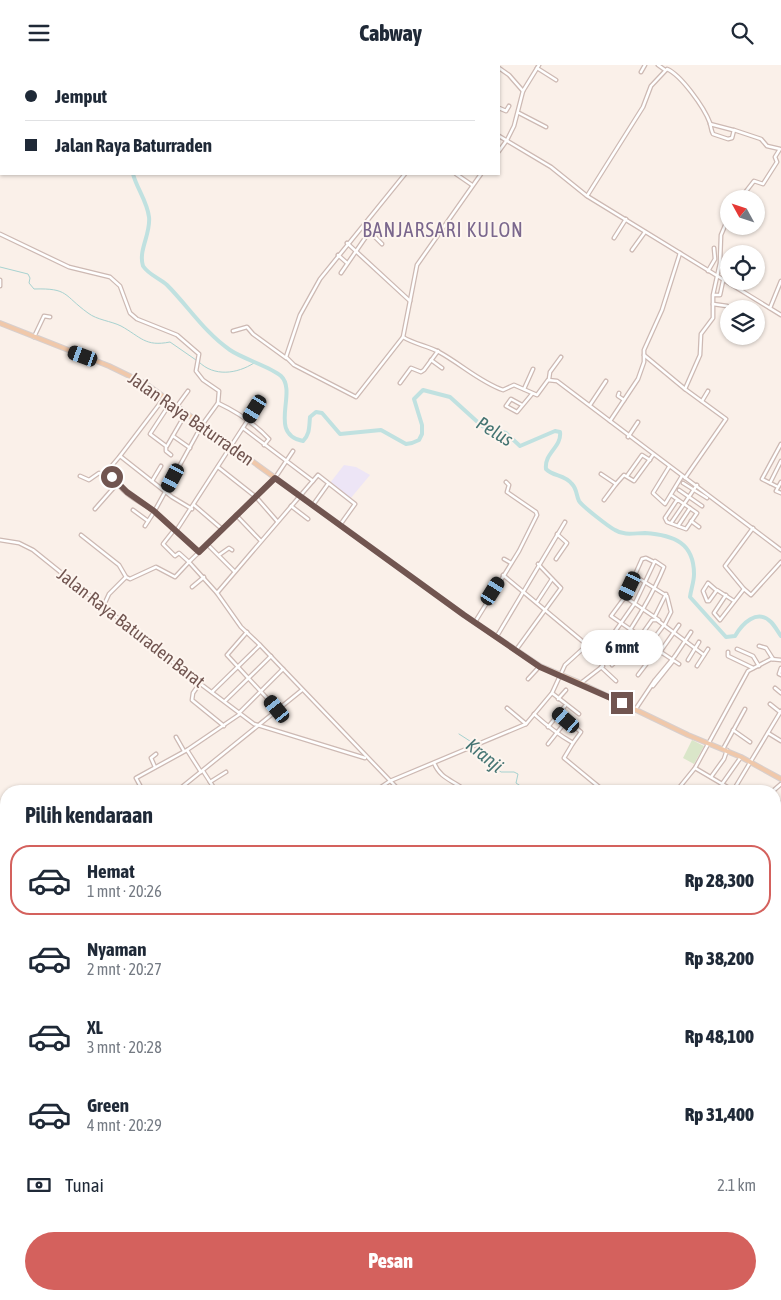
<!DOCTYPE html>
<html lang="id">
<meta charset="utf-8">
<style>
:root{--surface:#fff;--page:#f6f6f7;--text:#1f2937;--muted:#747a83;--line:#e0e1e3;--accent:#d4615d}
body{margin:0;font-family:"Asap Condensed",sans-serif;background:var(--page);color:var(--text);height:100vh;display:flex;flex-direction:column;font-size:19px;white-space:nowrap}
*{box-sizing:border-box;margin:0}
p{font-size:16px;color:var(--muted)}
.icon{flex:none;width:28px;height:28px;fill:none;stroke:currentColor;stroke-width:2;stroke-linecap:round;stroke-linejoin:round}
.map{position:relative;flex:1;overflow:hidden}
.panel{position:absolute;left:0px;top:720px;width:781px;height:515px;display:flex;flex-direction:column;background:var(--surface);border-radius:20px 20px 0 0;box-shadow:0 1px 4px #0004}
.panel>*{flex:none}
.hud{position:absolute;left:0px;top:0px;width:500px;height:110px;box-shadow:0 1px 4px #0004;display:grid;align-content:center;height:110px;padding:0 25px;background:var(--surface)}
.needle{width:32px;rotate:310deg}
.controls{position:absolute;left:720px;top:125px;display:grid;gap:10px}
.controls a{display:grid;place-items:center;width:45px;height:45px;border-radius:50%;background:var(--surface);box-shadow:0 1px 4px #0004;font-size:25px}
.end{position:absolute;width:22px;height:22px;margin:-11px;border:6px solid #715550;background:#fff;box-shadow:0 0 0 2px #fff}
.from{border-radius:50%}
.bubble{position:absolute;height:35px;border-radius:18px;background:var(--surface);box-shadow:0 1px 4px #0004;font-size:16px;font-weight:800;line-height:35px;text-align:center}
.car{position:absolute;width:15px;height:30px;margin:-15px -8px;border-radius:6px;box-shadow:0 0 4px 1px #0007;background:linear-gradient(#222 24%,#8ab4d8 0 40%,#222 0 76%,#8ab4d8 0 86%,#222 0)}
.hud b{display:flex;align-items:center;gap:18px;height:48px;font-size:19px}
.hud b+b{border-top:1px solid var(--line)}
.hud i{width:12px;height:12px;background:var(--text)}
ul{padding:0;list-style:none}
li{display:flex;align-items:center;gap:15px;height:70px;margin:0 10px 8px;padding:0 15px;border:2px solid transparent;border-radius:20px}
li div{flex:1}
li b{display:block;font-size:19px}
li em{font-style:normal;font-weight:800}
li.active{border-color:var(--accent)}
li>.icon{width:45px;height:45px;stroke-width:1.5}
h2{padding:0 25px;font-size:22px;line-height:60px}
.pay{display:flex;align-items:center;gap:12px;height:55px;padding:0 25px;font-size:19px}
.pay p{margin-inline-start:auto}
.primary-button{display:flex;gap:10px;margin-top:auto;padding:10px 25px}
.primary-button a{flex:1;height:58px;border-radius:30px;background:var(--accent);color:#fff;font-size:20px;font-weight:800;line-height:58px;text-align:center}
header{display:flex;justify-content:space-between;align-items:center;height:65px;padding:0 25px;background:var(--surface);font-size:22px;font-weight:800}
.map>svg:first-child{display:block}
</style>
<header><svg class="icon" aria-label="menu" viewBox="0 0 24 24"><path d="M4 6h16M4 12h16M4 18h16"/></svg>Cabway<svg class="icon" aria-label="search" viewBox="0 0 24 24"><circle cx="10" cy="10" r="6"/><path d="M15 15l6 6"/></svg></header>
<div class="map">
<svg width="781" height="1235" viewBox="0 0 781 1235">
<rect width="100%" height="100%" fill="#faf0e9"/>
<polygon fill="#ede5f6" points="344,400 356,402 370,410 350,434 330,418"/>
<polygon fill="#dae6c9" points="692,675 704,681 694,699 683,693"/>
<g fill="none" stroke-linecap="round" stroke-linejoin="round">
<g stroke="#a7d2d0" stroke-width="1">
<path d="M0,202L28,209L30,213L29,218L34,224C69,223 63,230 88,248C97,255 111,256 121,261C141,272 145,282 170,277L196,295"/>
<path d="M199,297C214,312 237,309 254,298"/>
<polyline points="459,669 473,678 486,695 501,707 514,707 518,709 516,718 528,726"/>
<polyline points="528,726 535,726"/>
<polyline points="775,967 781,979"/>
</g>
<g stroke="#c0e1e0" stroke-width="4">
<polyline points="44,0 47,1"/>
<path d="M133,109C137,124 147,136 149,152C151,169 138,185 143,201C149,210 159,213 167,220C188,241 205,268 230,285C243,294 271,302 281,311C298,327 267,369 303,376C310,369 309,362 310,352L316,347L322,348L340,369L381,365L406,379L412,378L419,375L422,369V360L414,334L423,325L450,332L482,361L506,368L520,381L555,366L560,367C562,382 544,388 546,404C554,412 564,409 572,419C577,424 576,430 579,436C582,441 609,462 615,465C624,471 635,468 645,468C674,470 694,478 694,509C694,517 691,524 690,532L726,572L735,571C742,559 757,543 771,557C775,561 778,567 781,571"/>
<polyline points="0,965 6,973"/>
<polyline points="550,1229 554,1235"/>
</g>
<defs>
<g id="minor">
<polyline points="264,0 265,1"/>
<polyline points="461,0 462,1"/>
<polyline points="495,0 496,1"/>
<polyline points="658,0 665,5"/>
<polyline points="441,1 442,0"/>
<polyline points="467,1 468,0"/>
<polyline points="499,3 509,10 523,26"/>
<polyline points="537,3 556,15"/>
<polyline points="641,7 645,0"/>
<polyline points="499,43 506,46 509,41"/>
<polyline points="519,48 546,62"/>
<polyline points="710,59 733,65"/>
<polyline points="499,71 551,102 587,131 781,250"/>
<polyline points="499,86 507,75 514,61 523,26 539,0"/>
<polyline points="405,109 320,214 300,250 286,292 294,300 356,332 403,272 417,200 481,109"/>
<polyline points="456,109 472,120"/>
<path d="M587,131L643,42L651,21L667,4C681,10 704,42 710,58C711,62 711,65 713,69L728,74L732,73L734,65L761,74L767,81L780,84L775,92L777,97L763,119L754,116L740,134"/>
<polyline points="370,167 382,179"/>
<polyline points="0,169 69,202 110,212 120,221 130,248 137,254 177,270 199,289 196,306 203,315 219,326 218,338 202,360 154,447 199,487"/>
<polyline points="614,173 626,154"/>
<polyline points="347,178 410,236"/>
<polyline points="632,185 645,167"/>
<polyline points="338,190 347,198"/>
<polyline points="708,206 715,194 714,183"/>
<polyline points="341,208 372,163"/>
<polyline points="0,215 0,221"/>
<polyline points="714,230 720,230 723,216"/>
<polyline points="713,239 727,241"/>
<polyline points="770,243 781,216"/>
<polyline points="233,266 247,262 253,269 286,293"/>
<polyline points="34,272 44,251 50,252"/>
<path d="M403,272C414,279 428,281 439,287C461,299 480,317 503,325L514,320L537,330L548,315L557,316L781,485"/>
<polyline points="644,290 685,324"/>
<polyline points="431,295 442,303"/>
<polyline points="549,314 550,307 561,292"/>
<polyline points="400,318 411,303 421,307 424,305 438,286"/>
<polyline points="524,324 533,304"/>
<polyline points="619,328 618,331 624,335"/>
<polyline points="702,336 708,326"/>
<path d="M218,338C237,347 254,358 269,374L264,380"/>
<polyline points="522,340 511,334 506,341 517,347 532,329"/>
<polyline points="590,340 606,316"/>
<polyline points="177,341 188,326"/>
<polyline points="610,356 638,314 644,297 644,285 662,245 680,188"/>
<polyline points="243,363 313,416"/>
<polyline points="173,371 190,383"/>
<polyline points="628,372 638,357"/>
<polyline points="167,381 186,348"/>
<polyline points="171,390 166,386 166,381 150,369 171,337"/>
<polyline points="120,391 164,333"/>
<polyline points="218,402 256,432 277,456"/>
<polyline points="669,402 653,428 665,439 682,411"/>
<polyline points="601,409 616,419 624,410 634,416 653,390"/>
<path d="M105,410L114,413C121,428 140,437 154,446"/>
<polyline points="80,411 89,415 99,408 104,410 120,391 172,432 192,444"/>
<polyline points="627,411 642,390 650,395"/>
<polyline points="685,413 726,354 685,324 700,290 701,269 713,253 713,230 720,198 721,170 729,151"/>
<polyline points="152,416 161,401"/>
<polyline points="781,417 776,426 781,428"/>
<polyline points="683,418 707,433"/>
<polyline points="770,418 762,414 781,379"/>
<polyline points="778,422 770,418 781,396"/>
<polyline points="679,425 702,441"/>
<polyline points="671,430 697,448 686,464 667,457 665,453 677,435"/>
<polyline points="604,435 616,419"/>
<polyline points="194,440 222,464"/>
<polyline points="313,440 328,419"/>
<polyline points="291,441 308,454"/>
<polyline points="95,444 117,419"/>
<polyline points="133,445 148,456"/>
<polyline points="236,450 260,475"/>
<polyline points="691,456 699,462"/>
<polyline points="671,458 697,420"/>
<polyline points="340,460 355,439 318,410 217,528 241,562 260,580 400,726"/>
<polyline points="145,461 154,447"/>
<polyline points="678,461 690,443"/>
<polyline points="176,466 255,344"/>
<polyline points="81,470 119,500 126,512"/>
<polyline points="0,475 19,478 33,485 186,608 254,659 365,693"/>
<polyline points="207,479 234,506"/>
<polyline points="219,490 229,483 232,485"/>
<polyline points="504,494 511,498"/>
<polyline points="556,494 567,478 557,469"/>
<path d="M655,496L664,502C652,531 636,556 619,582L615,583L609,575L635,538Z"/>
<polyline points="635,511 667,531 671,547 665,559"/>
<polyline points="192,522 204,512"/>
<polyline points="744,524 725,501 753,463"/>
<polyline points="716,525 708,518 703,526 707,536 709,536 717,525 734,536"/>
<polyline points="217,528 189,497 275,413 293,386"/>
<polyline points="726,530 714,548 720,555 744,524 751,530 781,497"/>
<polyline points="625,532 659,555"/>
<polyline points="537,537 552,514"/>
<polyline points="103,542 109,529 126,512 130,514 156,502 175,512 189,497 179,488 175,491 163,479 174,465"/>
<polyline points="655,551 666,529"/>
<polyline points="475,557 519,486 537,450 536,447 507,427 509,420 506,417"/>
<polyline points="247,567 227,590 277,644"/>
<polyline points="497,571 565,457"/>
<polyline points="640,571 611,551 625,532 642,494 646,493 654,497"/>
<polyline points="640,572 652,555 657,555 704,590"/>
<polyline points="646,577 631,597 621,591 635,570 679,599"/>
<polyline points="587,580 594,570"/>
<polyline points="649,580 664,560"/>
<polyline points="759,581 766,583 773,594"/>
<polyline points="607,584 619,593 621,590"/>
<polyline points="737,584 753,591 759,601"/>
<polyline points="516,585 561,523 538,499"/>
<polyline points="660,587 679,560"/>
<polyline points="728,587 728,591 753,603"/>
<polyline points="675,591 691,567"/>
<polyline points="688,595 699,577"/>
<polyline points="612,600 619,593"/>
<polyline points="697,601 708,584"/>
<polyline points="601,602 616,616"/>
<polyline points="781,603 779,609 781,610"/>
<polyline points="638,610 657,585"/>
<polyline points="528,614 540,601"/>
<polyline points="200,618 193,628 192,635 224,661"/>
<polyline points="581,618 603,601 592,588"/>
<polyline points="653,621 673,596"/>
<polyline points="775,623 781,628"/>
<polyline points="212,627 260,580"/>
<polyline points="552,628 579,649"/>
<polyline points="558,634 566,625"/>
<polyline points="225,636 271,591"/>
<polyline points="770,639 780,647"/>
<polyline points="507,643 526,659"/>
<polyline points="635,645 655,615 675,591"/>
<polyline points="239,648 283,604"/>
<path d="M534,649C546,660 559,670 573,678L564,693L604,726"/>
<polyline points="559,649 581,667 573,678"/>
<polyline points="548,662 565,641"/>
<polyline points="733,665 750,677"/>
<polyline points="768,668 781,676"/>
<polyline points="176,672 184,686"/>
<polyline points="548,679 567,655"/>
<polyline points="723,684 745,644"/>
<polyline points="187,685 201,707"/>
<path d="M434,698C441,715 454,715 466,726"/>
<polyline points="155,702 151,693 156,689"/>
<polyline points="695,703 734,726"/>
<polyline points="203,706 216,726"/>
<polyline points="711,712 724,694 727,685"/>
<polyline points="210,717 226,707"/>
<polyline points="722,719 741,692"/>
<polyline points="678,724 695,703 748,606 771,594 781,595"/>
<polyline points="143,726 136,713 187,685 240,649"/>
<polyline points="162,726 163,726"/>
<polyline points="177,726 302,625"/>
<polyline points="375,726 390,716 526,659 552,628 565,600 587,580 503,510"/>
<polyline points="733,726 781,646"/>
<polyline points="773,726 781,719"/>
<polyline points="775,733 781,739"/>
<polyline points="775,760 781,765"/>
<polyline points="775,778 781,790"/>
<polyline points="775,797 781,790"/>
<polyline points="775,819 781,824"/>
<polyline points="775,838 781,831"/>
<polyline points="780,985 781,986"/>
<polyline points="775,1024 781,1033"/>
<polyline points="0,1027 6,1033"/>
<polyline points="775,1055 781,1050"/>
<polyline points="775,1091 781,1096"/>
<polyline points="775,1113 781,1109"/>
<polyline points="775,1172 781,1178"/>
<polyline points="0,1200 6,1208"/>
<polyline points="23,1229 27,1235"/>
<polyline points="103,1229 109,1235"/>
<polyline points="170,1229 173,1235"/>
<polyline points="267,1229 275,1235"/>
<polyline points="119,1235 126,1229"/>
<polyline points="161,1235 168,1229"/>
<polyline points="211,1235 218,1229"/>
<polyline points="240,1235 247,1229"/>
</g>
<polyline id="major" points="0,258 109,301 146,319 464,550 540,601 576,616 688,670 741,692 781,714"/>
</defs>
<use href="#minor" stroke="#cdb9b3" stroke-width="5"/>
<use href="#major" stroke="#d7cfce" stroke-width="6"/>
<use href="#minor" stroke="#fff" stroke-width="2.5"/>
<use href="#major" stroke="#f0c8aa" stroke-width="4"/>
</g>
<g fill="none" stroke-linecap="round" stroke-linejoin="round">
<polyline stroke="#715550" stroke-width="6" points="112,412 127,427 154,446 199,487 275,413 464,550 540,602 622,638"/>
</g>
<g text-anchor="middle" stroke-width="4" stroke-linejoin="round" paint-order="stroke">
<g font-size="18" fill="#715550" stroke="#fdf5ef">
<text transform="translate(191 354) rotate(35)" y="6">Jalan Raya Baturraden</text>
<text transform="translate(131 563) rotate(38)" y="6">Jalan Raya Baturaden Barat</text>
</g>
<g font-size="19" font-style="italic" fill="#457472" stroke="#fdf5ef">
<text transform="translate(495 366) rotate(31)" y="7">Pelus</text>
<text transform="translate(485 690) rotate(39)" y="7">Kranji</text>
</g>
<g font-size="20" letter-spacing="1" fill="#7a678d" stroke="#fdf5ef">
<text x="443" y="172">BANJARSARI KULON</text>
</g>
</g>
</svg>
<div class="controls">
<a><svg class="needle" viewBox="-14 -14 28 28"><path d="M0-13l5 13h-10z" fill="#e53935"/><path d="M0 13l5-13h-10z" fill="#747a83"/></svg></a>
<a><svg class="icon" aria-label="locate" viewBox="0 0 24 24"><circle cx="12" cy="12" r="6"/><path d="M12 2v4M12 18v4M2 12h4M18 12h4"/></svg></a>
<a><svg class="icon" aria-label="layers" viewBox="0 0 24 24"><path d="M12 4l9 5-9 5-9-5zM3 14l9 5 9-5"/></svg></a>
</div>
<i class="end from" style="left:112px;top:412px"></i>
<i class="end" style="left:622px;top:638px"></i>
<div class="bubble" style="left:581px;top:565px;width:82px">6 mnt</div>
<i class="car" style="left:83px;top:291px;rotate:290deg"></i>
<i class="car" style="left:255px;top:344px;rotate:212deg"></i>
<i class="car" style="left:173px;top:413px;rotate:208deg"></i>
<i class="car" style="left:630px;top:521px;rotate:205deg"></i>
<i class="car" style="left:493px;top:526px;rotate:32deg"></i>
<i class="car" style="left:277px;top:644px;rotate:321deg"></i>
<i class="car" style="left:566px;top:655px;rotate:311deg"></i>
<div class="hud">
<b><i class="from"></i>Jemput</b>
<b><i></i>Jalan Raya Baturraden</b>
</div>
<section class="panel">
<h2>Pilih kendaraan</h2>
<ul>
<li class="active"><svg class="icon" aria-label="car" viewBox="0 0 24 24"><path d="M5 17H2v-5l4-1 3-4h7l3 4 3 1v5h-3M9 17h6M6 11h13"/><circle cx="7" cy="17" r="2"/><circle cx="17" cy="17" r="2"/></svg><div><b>Hemat</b><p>1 mnt · 20:26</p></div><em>Rp 28,300</em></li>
<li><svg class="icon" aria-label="car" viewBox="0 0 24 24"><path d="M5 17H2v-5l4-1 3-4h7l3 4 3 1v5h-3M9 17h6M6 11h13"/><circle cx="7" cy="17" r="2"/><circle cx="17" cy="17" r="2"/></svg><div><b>Nyaman</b><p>2 mnt · 20:27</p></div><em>Rp 38,200</em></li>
<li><svg class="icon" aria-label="car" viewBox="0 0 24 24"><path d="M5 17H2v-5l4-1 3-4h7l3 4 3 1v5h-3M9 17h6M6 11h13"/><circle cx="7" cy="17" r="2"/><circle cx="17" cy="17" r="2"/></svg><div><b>XL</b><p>3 mnt · 20:28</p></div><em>Rp 48,100</em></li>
<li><svg class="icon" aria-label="car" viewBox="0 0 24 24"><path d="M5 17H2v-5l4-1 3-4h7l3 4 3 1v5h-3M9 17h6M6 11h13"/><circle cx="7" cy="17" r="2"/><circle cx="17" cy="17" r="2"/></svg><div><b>Green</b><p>4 mnt · 20:29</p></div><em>Rp 31,400</em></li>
</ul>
<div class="pay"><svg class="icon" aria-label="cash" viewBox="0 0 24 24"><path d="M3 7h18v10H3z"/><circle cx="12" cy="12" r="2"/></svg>Tunai<p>2.1 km</p></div>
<div class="primary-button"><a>Pesan</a></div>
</section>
</div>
